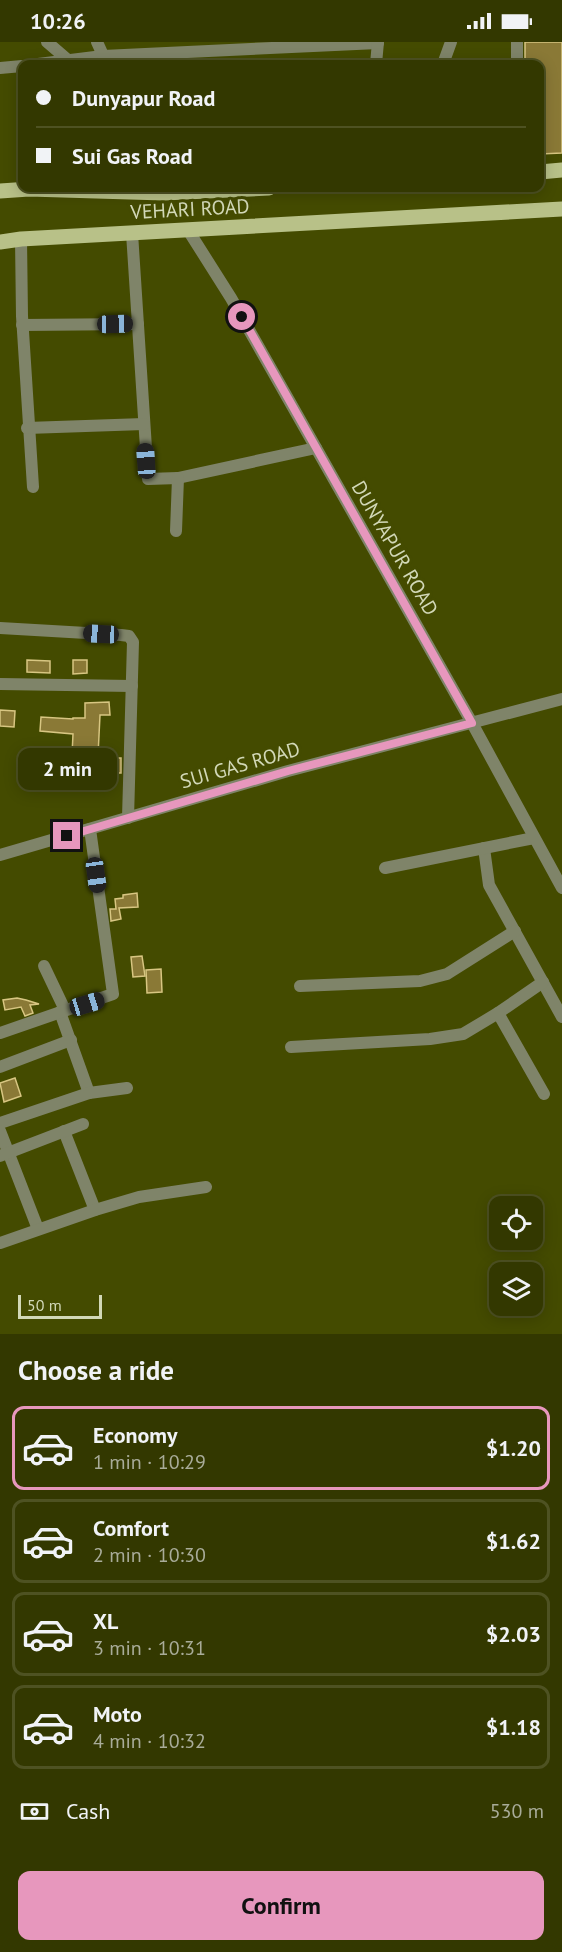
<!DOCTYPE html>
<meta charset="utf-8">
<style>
:root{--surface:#333800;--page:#3e430f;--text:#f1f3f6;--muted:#a9ac99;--line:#4e5222;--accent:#e797bd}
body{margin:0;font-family:"PT Sans",sans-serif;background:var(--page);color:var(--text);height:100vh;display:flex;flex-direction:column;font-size:22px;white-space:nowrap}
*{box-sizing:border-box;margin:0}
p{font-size:20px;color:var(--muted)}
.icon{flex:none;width:33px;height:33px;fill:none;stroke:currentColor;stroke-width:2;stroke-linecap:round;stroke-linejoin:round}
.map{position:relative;height:1292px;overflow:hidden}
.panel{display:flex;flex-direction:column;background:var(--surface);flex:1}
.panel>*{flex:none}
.guide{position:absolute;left:18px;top:18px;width:526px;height:132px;border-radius:12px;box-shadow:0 3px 15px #0003,0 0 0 2px var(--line);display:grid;align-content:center;height:132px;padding:0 18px;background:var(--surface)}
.fabs{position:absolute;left:489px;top:1154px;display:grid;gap:12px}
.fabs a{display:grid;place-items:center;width:54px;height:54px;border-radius:12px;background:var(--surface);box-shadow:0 3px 15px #0003,0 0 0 2px var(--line);font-size:30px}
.scale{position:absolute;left:18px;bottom:15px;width:84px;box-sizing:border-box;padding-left:6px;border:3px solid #d2d8b7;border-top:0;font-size:16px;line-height:21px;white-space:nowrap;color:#d2d8b7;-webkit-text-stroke:4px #444b00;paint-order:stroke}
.end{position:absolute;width:27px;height:27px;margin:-14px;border:8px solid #e797bd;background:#111;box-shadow:0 0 0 3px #111}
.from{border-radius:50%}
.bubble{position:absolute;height:42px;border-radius:12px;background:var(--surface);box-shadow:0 3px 15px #0003,0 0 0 2px var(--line);font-size:20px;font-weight:600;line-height:42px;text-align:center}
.car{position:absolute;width:18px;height:36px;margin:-18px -9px;border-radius:8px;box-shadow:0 0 4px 2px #0007;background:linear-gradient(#222 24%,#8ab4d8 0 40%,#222 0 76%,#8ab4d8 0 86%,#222 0)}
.guide b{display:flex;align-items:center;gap:21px;height:57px;font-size:22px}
.guide b+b{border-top:2px solid var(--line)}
.guide i{width:15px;height:15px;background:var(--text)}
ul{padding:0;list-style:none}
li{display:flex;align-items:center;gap:18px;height:84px;margin:0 12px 9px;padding:0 6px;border:3px solid var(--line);border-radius:12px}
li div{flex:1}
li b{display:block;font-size:22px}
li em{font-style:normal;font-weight:600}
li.selected{border-color:var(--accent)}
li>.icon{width:54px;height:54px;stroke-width:1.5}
h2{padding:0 18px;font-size:27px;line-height:72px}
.pay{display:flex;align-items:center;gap:15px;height:66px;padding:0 18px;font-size:22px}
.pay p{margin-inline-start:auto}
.primary-button{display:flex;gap:12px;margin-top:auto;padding:12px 18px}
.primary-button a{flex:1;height:69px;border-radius:12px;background:var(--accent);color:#111;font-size:24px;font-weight:600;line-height:69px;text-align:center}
.status{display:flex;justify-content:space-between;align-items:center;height:42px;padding:0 30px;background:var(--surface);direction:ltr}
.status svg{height:16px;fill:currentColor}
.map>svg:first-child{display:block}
</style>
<div class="status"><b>10:26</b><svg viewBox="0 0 49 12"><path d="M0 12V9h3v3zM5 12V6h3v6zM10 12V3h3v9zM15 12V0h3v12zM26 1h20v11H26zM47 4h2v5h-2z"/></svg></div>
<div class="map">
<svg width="562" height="1292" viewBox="0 0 562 1292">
<rect width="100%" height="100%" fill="#444b00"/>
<g fill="#8a7936" stroke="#d8c682" stroke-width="1.5">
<polygon points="525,0 562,0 562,111 540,112 540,22 525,22"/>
<polygon points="27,618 50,619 50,631 27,630"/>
<polygon points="73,618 87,618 87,631 73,632"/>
<polygon points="109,660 110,673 100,673 98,714 72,713 73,692 40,689 41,675 73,677 73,676 85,676 85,661"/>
<polygon points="0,668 15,669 14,685 0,684"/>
<rect x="101" y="716" width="20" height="15"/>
<polygon points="137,851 138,865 119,866 121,877 111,879 110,867 116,867 115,857 123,856 123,853"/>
<polygon points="142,914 145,934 133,935 131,915"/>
<polygon points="161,927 162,950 147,951 146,928"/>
<polygon points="17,956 26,958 39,962 30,963 33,971 25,974 21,965 5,968 3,958"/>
<polygon points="15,1036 21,1054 4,1060 0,1041"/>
</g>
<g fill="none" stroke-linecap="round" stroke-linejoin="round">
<g stroke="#7f8469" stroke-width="12">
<polyline points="47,0 68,18"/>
<polyline points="517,0 517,22"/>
<polyline points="38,22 103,14 378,1"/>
<polyline points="443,22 451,0"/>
<polyline points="0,26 22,24"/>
<polyline points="132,191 148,437 178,436 316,406"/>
<polyline points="21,197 22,274 33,445"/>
<polyline points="22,283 138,282"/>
<polyline points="27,386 144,382"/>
<polyline points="176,489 178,436"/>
<polyline points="0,586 121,593 129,594 133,600 128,776"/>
<polyline points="0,642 132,644"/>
<polyline points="484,806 489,843 562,975"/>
<polyline points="0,813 288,729 562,657"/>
<polyline points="385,826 534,796"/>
<polyline points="44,924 65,968"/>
<polyline points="300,944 420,939 447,932 515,889"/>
<polyline points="60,970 89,1051"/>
<polyline points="498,971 544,1052"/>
<polyline points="0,991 113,952 90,787"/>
<polyline points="291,1005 430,997 463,992 498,971 543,940"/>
<polyline points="0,1025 71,998"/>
<polyline points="0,1081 89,1051 127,1046"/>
<polyline points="0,1089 38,1187"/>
<polyline points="64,1089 95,1168"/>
<polyline points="0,1114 83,1082"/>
<polyline points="0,1201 95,1168 139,1155 206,1145"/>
</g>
<g stroke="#7f8469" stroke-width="12">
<polyline points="97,0 107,22"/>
<polyline points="376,22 378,0"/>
<polyline points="188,188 231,256 472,681 562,846"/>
</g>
<g stroke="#b8c188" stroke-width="15">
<polyline points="540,130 562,128"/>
<polyline points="0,149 29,147 164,151 269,146"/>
<polyline points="0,200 21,197 562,167"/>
</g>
</g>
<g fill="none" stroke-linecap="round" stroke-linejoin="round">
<polyline stroke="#e797bd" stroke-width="8" points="67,794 288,729 472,681 242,275"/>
</g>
<g text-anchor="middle" stroke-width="6" stroke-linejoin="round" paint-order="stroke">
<g font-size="20" fill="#d2d8b7" stroke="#444b00">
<text transform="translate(190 167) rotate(-3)" y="7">VEHARI ROAD</text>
<text transform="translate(395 506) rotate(60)" y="7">DUNYAPUR ROAD</text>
<text transform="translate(240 723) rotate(-16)" y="7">SUI GAS ROAD</text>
</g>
</g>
</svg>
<div class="fabs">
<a><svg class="icon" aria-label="locate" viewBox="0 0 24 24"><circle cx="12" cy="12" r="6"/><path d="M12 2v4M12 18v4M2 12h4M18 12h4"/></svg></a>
<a><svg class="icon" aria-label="layers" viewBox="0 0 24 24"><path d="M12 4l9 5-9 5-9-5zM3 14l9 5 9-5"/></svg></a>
</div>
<div class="scale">50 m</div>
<i class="end from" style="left:242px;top:275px"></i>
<i class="end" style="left:67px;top:794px"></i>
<div class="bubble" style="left:18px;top:706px;width:99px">2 min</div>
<i class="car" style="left:115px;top:282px;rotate:89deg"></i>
<i class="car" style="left:146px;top:419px;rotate:356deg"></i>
<i class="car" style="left:101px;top:592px;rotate:273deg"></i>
<i class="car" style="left:96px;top:833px;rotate:172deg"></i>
<i class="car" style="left:87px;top:962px;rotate:73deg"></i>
<div class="guide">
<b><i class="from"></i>Dunyapur Road</b>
<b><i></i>Sui Gas Road</b>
</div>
</div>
<section class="panel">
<h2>Choose a ride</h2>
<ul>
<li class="selected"><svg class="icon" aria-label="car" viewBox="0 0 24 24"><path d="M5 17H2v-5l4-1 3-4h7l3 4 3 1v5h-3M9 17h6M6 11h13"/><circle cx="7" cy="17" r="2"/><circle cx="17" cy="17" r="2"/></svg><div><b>Economy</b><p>1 min · 10:29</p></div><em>$1.20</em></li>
<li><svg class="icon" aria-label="car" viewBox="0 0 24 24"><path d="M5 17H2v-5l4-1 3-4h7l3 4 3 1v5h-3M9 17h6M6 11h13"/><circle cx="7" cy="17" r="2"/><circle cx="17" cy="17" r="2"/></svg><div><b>Comfort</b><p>2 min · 10:30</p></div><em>$1.62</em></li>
<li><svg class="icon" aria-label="car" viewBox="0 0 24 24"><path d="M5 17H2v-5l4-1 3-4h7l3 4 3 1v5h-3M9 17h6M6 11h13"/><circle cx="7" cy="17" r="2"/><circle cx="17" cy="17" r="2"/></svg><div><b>XL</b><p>3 min · 10:31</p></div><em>$2.03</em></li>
<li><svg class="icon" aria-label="car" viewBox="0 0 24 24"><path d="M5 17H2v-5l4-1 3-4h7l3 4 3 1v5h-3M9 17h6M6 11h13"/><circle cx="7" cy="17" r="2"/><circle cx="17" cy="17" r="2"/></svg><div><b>Moto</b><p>4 min · 10:32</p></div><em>$1.18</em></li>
</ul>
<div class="pay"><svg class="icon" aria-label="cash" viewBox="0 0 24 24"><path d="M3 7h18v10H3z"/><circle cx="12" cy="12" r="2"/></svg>Cash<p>530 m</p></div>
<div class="primary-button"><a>Confirm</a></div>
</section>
